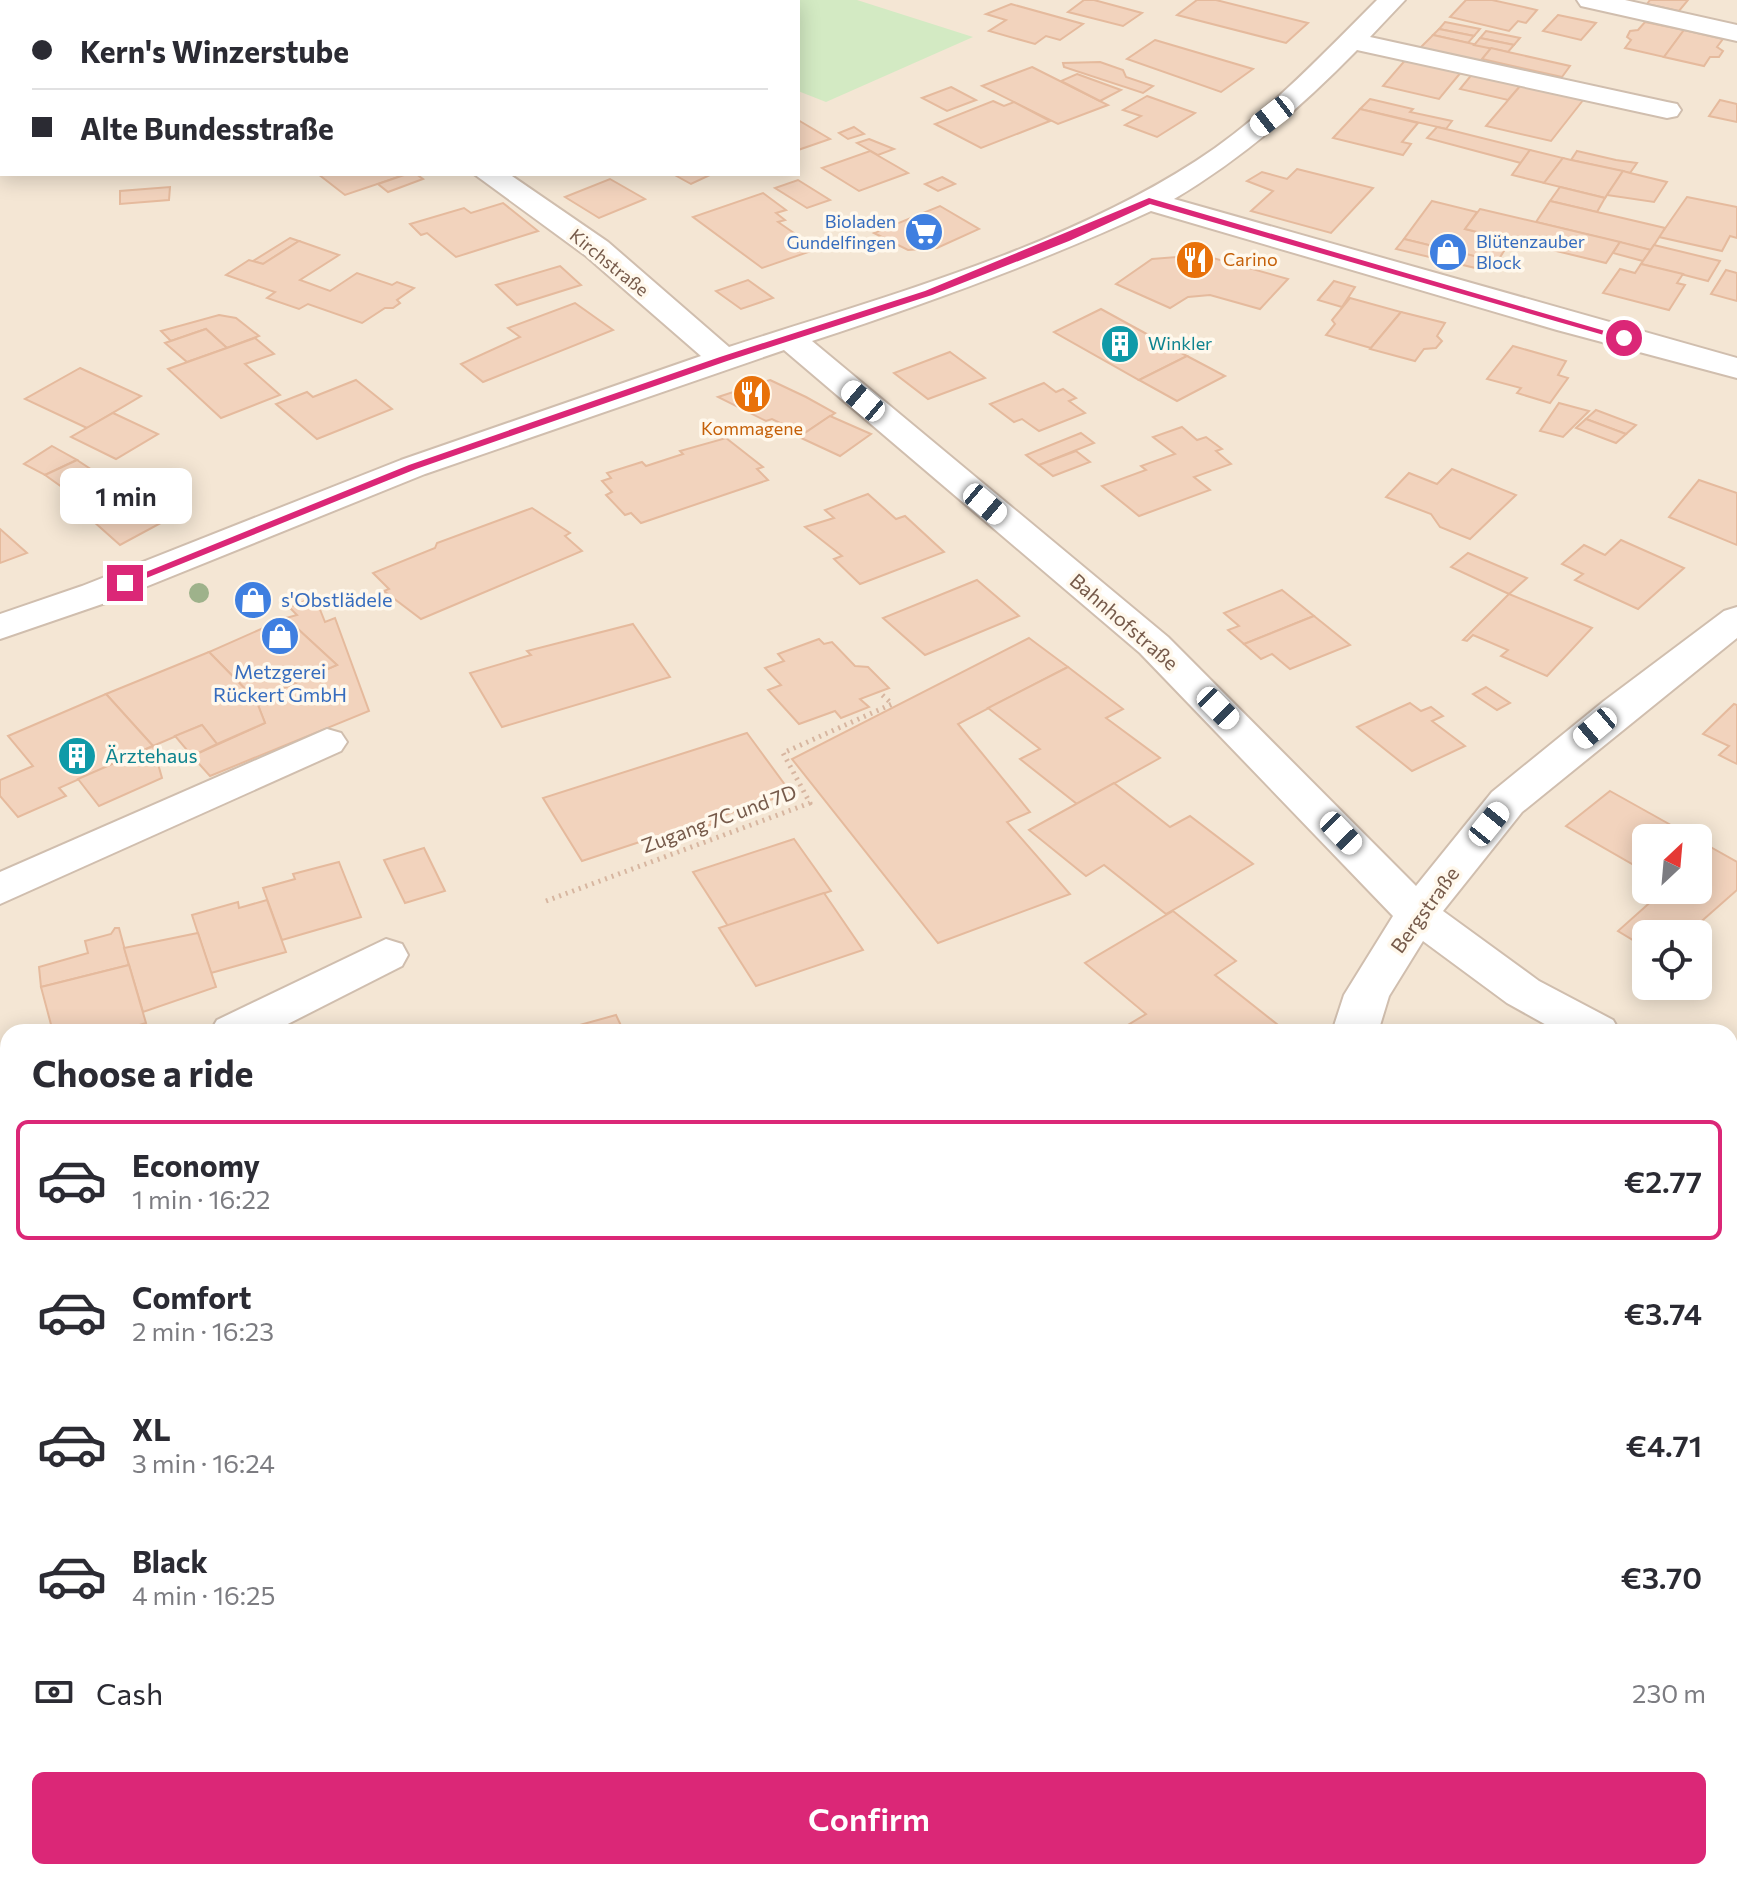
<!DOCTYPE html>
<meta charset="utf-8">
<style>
:root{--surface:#fff;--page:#f7f7f7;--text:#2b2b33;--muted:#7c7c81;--line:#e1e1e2;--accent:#db2777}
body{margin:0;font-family:Commissioner,sans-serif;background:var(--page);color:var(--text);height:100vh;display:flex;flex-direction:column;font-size:30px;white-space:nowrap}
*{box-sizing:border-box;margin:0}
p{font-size:26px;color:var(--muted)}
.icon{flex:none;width:44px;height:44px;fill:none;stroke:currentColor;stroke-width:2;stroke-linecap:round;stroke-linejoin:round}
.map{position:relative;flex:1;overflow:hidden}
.side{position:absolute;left:0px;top:1024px;width:1738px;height:856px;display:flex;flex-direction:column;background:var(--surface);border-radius:24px 24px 0 0;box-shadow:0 4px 20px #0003}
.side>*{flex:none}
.banner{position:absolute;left:0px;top:0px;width:800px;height:176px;box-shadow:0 4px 20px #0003;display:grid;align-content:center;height:176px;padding:0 32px;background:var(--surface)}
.needle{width:52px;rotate:26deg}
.buttons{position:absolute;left:1632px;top:824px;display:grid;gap:16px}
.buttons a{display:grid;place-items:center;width:80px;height:80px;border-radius:12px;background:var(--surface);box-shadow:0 4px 20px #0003;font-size:40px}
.end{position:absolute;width:36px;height:36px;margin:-18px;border:10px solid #db2777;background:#fff;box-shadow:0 0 0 4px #fff}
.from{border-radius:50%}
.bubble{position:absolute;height:56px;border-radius:12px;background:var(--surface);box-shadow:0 4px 20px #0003;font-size:26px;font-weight:600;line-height:56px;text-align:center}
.car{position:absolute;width:24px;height:48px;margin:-24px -12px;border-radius:10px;box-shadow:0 0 6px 2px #0007;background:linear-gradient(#fff 24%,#345 0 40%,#fff 0 76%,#345 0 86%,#fff 0)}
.banner b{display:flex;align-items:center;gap:28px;height:76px;font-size:30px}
.banner b+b{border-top:2px solid var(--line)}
.banner i{width:20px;height:20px;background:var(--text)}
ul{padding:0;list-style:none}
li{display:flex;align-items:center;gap:24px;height:120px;margin:0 16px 12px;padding:0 16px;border:4px solid transparent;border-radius:12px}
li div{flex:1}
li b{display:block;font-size:30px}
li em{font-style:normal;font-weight:600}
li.current{border-color:var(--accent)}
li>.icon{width:72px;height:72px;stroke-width:1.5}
h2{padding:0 32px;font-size:36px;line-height:96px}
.pay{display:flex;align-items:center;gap:20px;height:88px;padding:0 32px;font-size:30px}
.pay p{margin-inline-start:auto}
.cta{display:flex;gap:16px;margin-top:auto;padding:16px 32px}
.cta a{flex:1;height:92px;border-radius:12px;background:var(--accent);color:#fff;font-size:32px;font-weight:600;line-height:92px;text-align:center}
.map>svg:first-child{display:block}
</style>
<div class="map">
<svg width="1737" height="1880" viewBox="0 0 1737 1880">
<rect width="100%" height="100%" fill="#fcf4e5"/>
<path fill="#f4e6d4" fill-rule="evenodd" d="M0,0H1737V1880H0ZM2,2H798V174H2ZM1646,838H1698V890H1646ZM1646,934H1698V986H1646ZM8,1032H1730V1872H8Z"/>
<polygon fill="#d3eac3" points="796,0 857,0 973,37 826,102 798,91 798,2 792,2"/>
<g fill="#f2d3bd" stroke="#e5ba9d" stroke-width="2">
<polygon points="667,0 771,0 663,2"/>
<polygon points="1084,0 1094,0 1142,13 1123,26 1068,12"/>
<polygon points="1197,0 1216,0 1308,23 1286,43 1177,15"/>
<polygon points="1466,0 1492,0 1537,10 1526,23 1518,21 1509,31 1450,17"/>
<polygon points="1650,0 1688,0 1679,11 1647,4"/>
<polygon points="1011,4 1083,24 1060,40 1046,36 1035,44 989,31 1006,20 986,14"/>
<polygon points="1558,15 1596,23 1581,40 1543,31"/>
<polygon points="1445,22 1480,29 1474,36 1439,29"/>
<polygon points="1645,22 1684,30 1664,57 1625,48 1631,40 1627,37 1630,31 1638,30"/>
<polygon points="1439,29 1474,36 1468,43 1433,35"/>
<polygon points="1684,30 1723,39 1717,47 1723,51 1719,57 1710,57 1704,66 1664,57"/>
<polygon points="1486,31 1520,38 1514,45 1480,38"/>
<polygon points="1433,35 1491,48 1477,66 1415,53"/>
<polygon points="1480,38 1514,45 1508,52 1474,45"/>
<polygon points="1155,40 1253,69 1221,92 1127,59"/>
<polygon points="1491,48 1508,52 1570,66 1562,77 1482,59"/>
<polygon points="1407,58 1462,71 1439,99 1383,86"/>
<polygon points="1100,62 1123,70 1126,77 1153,86 1143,93 1064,67 1063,63"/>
<polygon points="1032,67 1108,105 1058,124 982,86"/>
<polygon points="1473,73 1521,85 1508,100 1460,89"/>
<polygon points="1077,74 1121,90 1100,101 1061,81"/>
<polygon points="1521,85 1584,99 1551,141 1486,126"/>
<polygon points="951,87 976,100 947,111 922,98"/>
<polygon points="1147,96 1195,113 1157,137 1125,125 1141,116 1123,110"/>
<polygon points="1370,99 1413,109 1410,112 1452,121 1446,129 1360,109"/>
<polygon points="1720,100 1737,104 1737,122 1709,116"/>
<polygon points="993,101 1004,106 1014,102 1050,121 981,148 935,124"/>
<polygon points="1360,109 1418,123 1402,142 1411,144 1403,155 1333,138"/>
<polygon points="798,120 830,139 798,150"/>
<polygon points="854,127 864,134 848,139 839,133"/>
<polygon points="1437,127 1446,129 1530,150 1521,163 1427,138"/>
<polygon points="869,139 894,149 878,155 857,143"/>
<polygon points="1530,150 1563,158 1545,183 1512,175"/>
<polygon points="870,151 908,173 859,191 822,168"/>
<polygon points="1577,151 1616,160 1637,163 1630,173 1571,160"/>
<polygon points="1563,158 1571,160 1623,171 1605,198 1544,183"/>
<polygon points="1297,169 1373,188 1331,233 1251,211 1273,191 1247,181 1262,172 1287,179"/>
<polygon points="1623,171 1630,173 1667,182 1654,202 1607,195"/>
<polygon points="318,174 407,174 345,195"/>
<polygon points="407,174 416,174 423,179 388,192 378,184"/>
<polygon points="673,174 712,174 691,184"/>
<polygon points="942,177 955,184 938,191 925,184"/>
<polygon points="610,179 645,199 599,218 565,197"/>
<polygon points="798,180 830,200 807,208 775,188"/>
<polygon points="170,187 169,200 120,204 120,191"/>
<polygon points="1560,187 1605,198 1597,212 1550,201"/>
<polygon points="763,193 786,210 776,213 785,220 778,222 817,249 762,268 693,217"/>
<polygon points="1687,197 1737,207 1737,238 1730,236 1722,251 1659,237"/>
<polygon points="1432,201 1477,212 1465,229 1511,240 1497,262 1404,239"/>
<polygon points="1550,201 1597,212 1665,228 1651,250 1536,222"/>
<polygon points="503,203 538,231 456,257 427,233 421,235 410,224 464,208 471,213"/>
<polygon points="940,206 979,229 937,248 908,250 874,233"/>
<polygon points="1480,209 1536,222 1620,242 1606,263 1465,229"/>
<polygon points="290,238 299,241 263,264 253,261"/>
<polygon points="1404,239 1495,261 1488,271 1396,249"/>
<polygon points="299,241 339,255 300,280 330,291 357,273 392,285 397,282 414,288 397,300 400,303 393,308 385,308 362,323 308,304 299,309 267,298 275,292 226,275 249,260 263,264"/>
<polygon points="1620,242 1651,250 1643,261 1613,253"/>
<polygon points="1654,245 1720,261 1708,281 1641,264"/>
<polygon points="1201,251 1202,255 1288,279 1260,309 1210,295 1188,297 1170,308 1116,284 1152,259 1190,256 1187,253"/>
<polygon points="1641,264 1683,274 1677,283 1685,285 1669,310 1603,293 1620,269 1635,273"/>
<polygon points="560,266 581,285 517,305 496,285"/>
<polygon points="1726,270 1737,273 1737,301 1711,294"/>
<polygon points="748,280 773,298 741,309 716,291"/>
<polygon points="1334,281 1355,287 1342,307 1318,300"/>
<polygon points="1350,298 1401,312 1371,348 1326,335 1335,324 1332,320"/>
<polygon points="575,303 613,330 483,382 461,364 520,337 508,328"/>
<polygon points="1101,309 1187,356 1139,380 1054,332"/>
<polygon points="1401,312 1445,323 1437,336 1442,341 1436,348 1424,349 1415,361 1370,349"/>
<polygon points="219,315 236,318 259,336 227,348 206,329 171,341 161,331"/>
<polygon points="206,329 227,348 187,362 165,343"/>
<polygon points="255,338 274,354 245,364 280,395 221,418 168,369"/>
<polygon points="1513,346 1566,361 1558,375 1568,378 1550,403 1517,393 1521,388 1487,379"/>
<polygon points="950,352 985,378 928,399 894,373"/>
<polygon points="1187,356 1225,376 1177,401 1139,380"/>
<polygon points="80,368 141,396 87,428 25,399"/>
<polygon points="356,380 392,409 317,439 276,404 307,392 313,397"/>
<polygon points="770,380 806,397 835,413 803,434 772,419 766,421 718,397"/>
<polygon points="1044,383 1056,392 1063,389 1076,398 1069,401 1085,413 1039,431 1022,419 1014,422 990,404"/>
<polygon points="1559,403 1589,411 1563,437 1540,431"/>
<polygon points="1596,410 1636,425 1626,434 1586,419"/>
<polygon points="113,413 158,434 116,459 71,437"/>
<polygon points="830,416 871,434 840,456 799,437"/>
<polygon points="1586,419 1626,434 1616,443 1576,428"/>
<polygon points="1182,427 1197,440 1206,437 1222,449 1216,451 1231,464 1194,477 1210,490 1139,516 1102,486 1146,470 1141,466 1175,454 1153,437"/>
<polygon points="1081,433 1094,443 1039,465 1026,455"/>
<polygon points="726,438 763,467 757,469 768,480 641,523 631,513 625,515 606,495 612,492 602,481 611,478 607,473 642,462 646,466 683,454 680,451"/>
<polygon points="52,446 77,460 45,475 24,464"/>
<polygon points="1076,451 1090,462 1053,476 1039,465"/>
<polygon points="77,460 101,476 69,492 45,475"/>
<polygon points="1452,469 1516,495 1470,539 1440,527 1431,514 1386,497 1409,473 1437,484"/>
<polygon points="1699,480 1737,493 1737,545 1669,517"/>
<polygon points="126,491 172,517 120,545 84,513"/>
<polygon points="868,494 896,519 905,516 944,552 860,584 834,559 842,556 805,527 834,518 825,510"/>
<polygon points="532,508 570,533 565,536 582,551 421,619 384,591 389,589 373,573 435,548 437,543"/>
<polygon points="0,529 27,553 0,563"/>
<polygon points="1621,540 1684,568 1638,609 1575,580 1583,574 1562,564 1584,545 1605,555"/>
<polygon points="1468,553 1527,578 1509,594 1451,567"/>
<polygon points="977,580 1019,616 925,655 883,618"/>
<polygon points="1282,590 1314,616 1244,644 1228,630 1239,626 1224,613"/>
<polygon points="1509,594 1592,628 1547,676 1501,656 1508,650 1473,635 1467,641 1463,640"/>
<polygon points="315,597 325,622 335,618 369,711 210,776 192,756 265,723 256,700 337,665 286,618 297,615 289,607"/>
<polygon points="1314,616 1350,645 1290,669 1272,654 1261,659 1244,644"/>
<polygon points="286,618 337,665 256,700 209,652"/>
<polygon points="633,624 670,677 502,727 470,673 531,655 527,651"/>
<polygon points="1029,638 1068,667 958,724 1030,812 1007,822 1070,894 938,943 792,759"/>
<polygon points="819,639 824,644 832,642 855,666 868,667 889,688 860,699 869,707 841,718 835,711 799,724 768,690 781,685 765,668 784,661 778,654"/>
<polygon points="209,652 256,700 265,723 217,744 202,725 153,746 106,694"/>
<polygon points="1068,667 1123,709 1106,718 1160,758 1077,804 1020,759 1040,749 988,708"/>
<polygon points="1486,687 1510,703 1497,710 1473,694"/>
<polygon points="106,694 153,746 59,788 66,796 18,817 0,796 0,780 33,766 8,736"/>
<polygon points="1410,703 1421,711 1431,707 1443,716 1432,721 1465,746 1412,771 1357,727"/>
<polygon points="1734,704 1737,705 1737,764 1719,755 1729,746 1703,734"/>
<polygon points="202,725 217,744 192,756 175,736"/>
<polygon points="747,733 791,793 710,820 713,824 673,837 670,832 582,861 543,798"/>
<polygon points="153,746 162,778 99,806 78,779"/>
<polygon points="1114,783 1170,827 1190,816 1253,864 1166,914 1104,865 1086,876 1029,830"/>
<polygon points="1610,791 1694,838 1646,838 1646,872 1566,826"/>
<polygon points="794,839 831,891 728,926 693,872"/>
<polygon points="1698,840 1737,862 1737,890 1687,934 1646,934 1646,948 1618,931 1664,890 1698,890"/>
<polygon points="424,848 445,891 405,903 384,860"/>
<polygon points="339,862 361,917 282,940 263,888 295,879 293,874"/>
<polygon points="824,893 863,950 756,986 719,928"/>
<polygon points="267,900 286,952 211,973 192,915 238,902 239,908"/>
<polygon points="1173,911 1236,961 1215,975 1278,1025 1268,1032 1127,1032 1123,1028 1146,1014 1085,963"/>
<polygon points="115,928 119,928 129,965 41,987 39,967 88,953 85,941 111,934"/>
<polygon points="198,933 216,987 143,1012 124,948"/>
<polygon points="129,965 146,1023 116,1032 53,1032 41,987"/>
<polygon points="616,1015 624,1032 558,1031"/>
<polygon points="1730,1196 1737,1198 1737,1377 1730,1372"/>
<polygon points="8,1344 8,1392 5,1393 0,1346"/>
<polygon points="1730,1400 1737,1402 1737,1474 1730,1471"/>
<polygon points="1730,1471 1737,1474 1737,1565 1730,1563"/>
<polygon points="304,1872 353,1872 349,1880 300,1880"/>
<polygon points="353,1872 395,1872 392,1880 349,1880"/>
<polygon points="862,1872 871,1872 897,1880 860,1880"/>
<polygon points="966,1872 1019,1872 1016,1880 991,1880"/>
<polygon points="1129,1872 1178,1872 1210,1880 1128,1880"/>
</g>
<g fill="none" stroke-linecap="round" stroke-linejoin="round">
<defs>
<g id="minor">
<polygon points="211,0 240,0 241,2 212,2"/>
<path d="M1377,0H1405L1370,37L1667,102L1677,104L1681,110L1677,116L1667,118L1357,50C1301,107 1243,158 1174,199L1737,358V378L1557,330L1151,211C1041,262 928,303 812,341L1168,637L1416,886L1492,792L1604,701L1724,611L1737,607V638L1522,812L1443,911L1539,981L1613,1020L1620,1032H1559L1507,1003L1423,941L1389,996L1378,1032H1332L1344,995L1393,916L1140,653L784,350L425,474L108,602L0,639V614L82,586L401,460L701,356L586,256L474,174H509L608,242L729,347C883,297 1060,249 1196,161C1264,117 1320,57 1377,0Z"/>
<polygon points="1577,0 1625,0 1737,25 1737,41 1581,6"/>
<rect x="0" y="77" width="2" height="16"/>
<polygon points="327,729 341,733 347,742 341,751 0,904 0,872"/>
<polygon points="386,939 402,944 408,955 402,966 272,1032 210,1032 217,1020"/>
<polygon points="1730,1081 1737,1083 1737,1120 1730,1118"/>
<polygon points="8,1127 8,1165 0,1167 0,1129"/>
<polygon points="8,1448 8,1498 0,1501 0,1451"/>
<polygon points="1730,1701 1737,1703 1737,1759 1730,1757"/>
<polygon points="0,1816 8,1818 8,1872 23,1872 8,1878 0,1876"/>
<polygon points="1516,1872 1579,1872 1582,1880 1520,1880"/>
</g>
</defs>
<use href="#minor" stroke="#d0beae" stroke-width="4"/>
<polyline stroke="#d7b6a0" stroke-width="3" stroke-dasharray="1 4" stroke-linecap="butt" points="555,2 558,0"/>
<polyline stroke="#d7b6a0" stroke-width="5" stroke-dasharray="2 5" stroke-linecap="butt" points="546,901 810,803 783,753 892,704 879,692"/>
<polyline stroke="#d7b6a0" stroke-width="6" stroke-dasharray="2 7" stroke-linecap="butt" points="481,1879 485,1880"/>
<use href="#minor" fill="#fff" fill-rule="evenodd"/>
</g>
<circle fill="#9eb28b" cx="199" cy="593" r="10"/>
<polygon fill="#db2777" points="1149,198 1629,338 1621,340 1150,204 1069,241 932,295 727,361 416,469 129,585 119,583 409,465 720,357 925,291"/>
<defs>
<symbol id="supermarket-disc" viewBox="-11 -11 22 22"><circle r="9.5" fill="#3f7fe0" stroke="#fff8ec"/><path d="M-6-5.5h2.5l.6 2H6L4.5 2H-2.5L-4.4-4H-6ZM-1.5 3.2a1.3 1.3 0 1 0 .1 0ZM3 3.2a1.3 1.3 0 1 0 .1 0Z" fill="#fff"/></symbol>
<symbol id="shop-disc" viewBox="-11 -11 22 22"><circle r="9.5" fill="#3f7fe0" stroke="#fff8ec"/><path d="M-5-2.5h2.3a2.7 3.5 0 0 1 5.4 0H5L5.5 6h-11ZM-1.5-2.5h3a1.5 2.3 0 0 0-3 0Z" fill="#fff"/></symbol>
<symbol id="restaurant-disc" viewBox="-11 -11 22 22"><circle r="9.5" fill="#e8710a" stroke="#fff8ec"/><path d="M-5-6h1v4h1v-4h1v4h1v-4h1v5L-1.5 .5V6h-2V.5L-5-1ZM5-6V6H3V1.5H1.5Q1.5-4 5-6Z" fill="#fff"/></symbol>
<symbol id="building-disc" viewBox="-11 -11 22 22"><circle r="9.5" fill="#0f9aa8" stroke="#fff8ec"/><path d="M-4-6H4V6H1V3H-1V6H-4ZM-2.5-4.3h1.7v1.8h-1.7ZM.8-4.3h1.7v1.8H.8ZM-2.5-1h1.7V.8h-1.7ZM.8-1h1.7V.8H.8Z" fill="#fff"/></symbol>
</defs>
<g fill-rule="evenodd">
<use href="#supermarket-disc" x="902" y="210" width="44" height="44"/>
<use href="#shop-disc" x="1426" y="230" width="44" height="44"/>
<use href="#restaurant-disc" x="1173" y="238" width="44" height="44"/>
<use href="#building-disc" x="1098" y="322" width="44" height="44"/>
<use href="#restaurant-disc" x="730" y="372" width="44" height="44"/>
<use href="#shop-disc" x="231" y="578" width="44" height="44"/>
<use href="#shop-disc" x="258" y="614" width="44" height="44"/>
<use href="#building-disc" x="55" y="734" width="44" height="44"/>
</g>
<g text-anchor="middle" stroke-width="7" stroke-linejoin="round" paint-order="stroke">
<g font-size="18" fill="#366cbe" stroke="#fff8ec" text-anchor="end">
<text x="896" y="228">Bioladen<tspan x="896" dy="21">Gundelfingen</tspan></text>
<text x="1476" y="248" text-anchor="start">Blütenzauber<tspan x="1476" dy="21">Block</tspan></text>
</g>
<g font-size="18" fill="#c56008" stroke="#fff8ec" text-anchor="start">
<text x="1223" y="266">Carino</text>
<text x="752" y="435" text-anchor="middle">Kommagene</text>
</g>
<g font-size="18" fill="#765a4a" stroke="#fff8ec">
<text transform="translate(609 263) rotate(39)" y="6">Kirchstraße</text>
</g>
<g font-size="18" fill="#0d838f" stroke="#fff8ec" text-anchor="start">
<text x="1148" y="350">Winkler</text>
</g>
<g font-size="20" fill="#366cbe" stroke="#fff8ec" text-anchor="start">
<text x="281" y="607">s'Obstlädele</text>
<text x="280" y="679" text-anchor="middle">Metzgerei<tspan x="280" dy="23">Rückert GmbH</tspan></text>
</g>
<g font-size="20" fill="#765a4a" stroke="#fff8ec">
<text transform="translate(1124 622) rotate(41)" y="7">Bahnhofstraße</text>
<text transform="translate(719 819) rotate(-20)" y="7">Zugang 7C und 7D</text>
<text transform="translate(1425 910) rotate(-54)" y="7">Bergstraße</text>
</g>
<g font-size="20" fill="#0d838f" stroke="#fff8ec" text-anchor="start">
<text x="105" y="763">Ärztehaus</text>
</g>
</g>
</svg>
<div class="buttons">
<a><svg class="needle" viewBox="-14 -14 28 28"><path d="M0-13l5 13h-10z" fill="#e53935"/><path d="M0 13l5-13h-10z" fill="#7c7c81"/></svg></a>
<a><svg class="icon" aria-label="locate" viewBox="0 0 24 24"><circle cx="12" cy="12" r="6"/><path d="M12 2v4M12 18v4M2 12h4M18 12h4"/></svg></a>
</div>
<i class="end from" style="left:1624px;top:338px"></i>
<i class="end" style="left:125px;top:583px"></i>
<div class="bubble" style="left:60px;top:468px;width:132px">1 min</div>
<i class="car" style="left:1272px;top:116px;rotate:232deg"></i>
<i class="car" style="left:863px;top:401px;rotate:310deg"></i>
<i class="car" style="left:985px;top:504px;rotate:130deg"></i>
<i class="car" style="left:1218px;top:708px;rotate:135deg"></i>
<i class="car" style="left:1595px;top:728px;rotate:230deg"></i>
<i class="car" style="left:1489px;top:824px;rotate:39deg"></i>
<i class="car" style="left:1341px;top:833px;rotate:136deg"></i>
<div class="banner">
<b><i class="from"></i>Kern's Winzerstube</b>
<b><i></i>Alte Bundesstraße</b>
</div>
<section class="side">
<h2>Choose a ride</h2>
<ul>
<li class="current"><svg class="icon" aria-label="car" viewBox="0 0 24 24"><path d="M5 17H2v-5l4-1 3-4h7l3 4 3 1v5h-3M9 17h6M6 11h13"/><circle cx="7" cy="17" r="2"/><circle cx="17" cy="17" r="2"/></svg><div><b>Economy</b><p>1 min · 16:22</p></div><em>€2.77</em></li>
<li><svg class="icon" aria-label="car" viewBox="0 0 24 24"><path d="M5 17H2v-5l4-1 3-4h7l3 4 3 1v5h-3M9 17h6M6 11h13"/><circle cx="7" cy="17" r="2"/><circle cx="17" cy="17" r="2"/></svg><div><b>Comfort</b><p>2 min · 16:23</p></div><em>€3.74</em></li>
<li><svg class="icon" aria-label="car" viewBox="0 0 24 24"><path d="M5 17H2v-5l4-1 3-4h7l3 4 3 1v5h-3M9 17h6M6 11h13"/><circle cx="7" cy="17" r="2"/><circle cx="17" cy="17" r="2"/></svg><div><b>XL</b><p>3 min · 16:24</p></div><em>€4.71</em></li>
<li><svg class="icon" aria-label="car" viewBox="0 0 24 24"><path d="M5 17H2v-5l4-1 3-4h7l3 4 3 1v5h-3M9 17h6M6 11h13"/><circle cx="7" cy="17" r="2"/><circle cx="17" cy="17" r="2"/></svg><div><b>Black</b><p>4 min · 16:25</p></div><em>€3.70</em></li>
</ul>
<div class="pay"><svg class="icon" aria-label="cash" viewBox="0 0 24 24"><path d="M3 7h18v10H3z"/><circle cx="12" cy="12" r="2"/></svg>Cash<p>230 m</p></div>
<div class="cta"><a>Confirm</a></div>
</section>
</div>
